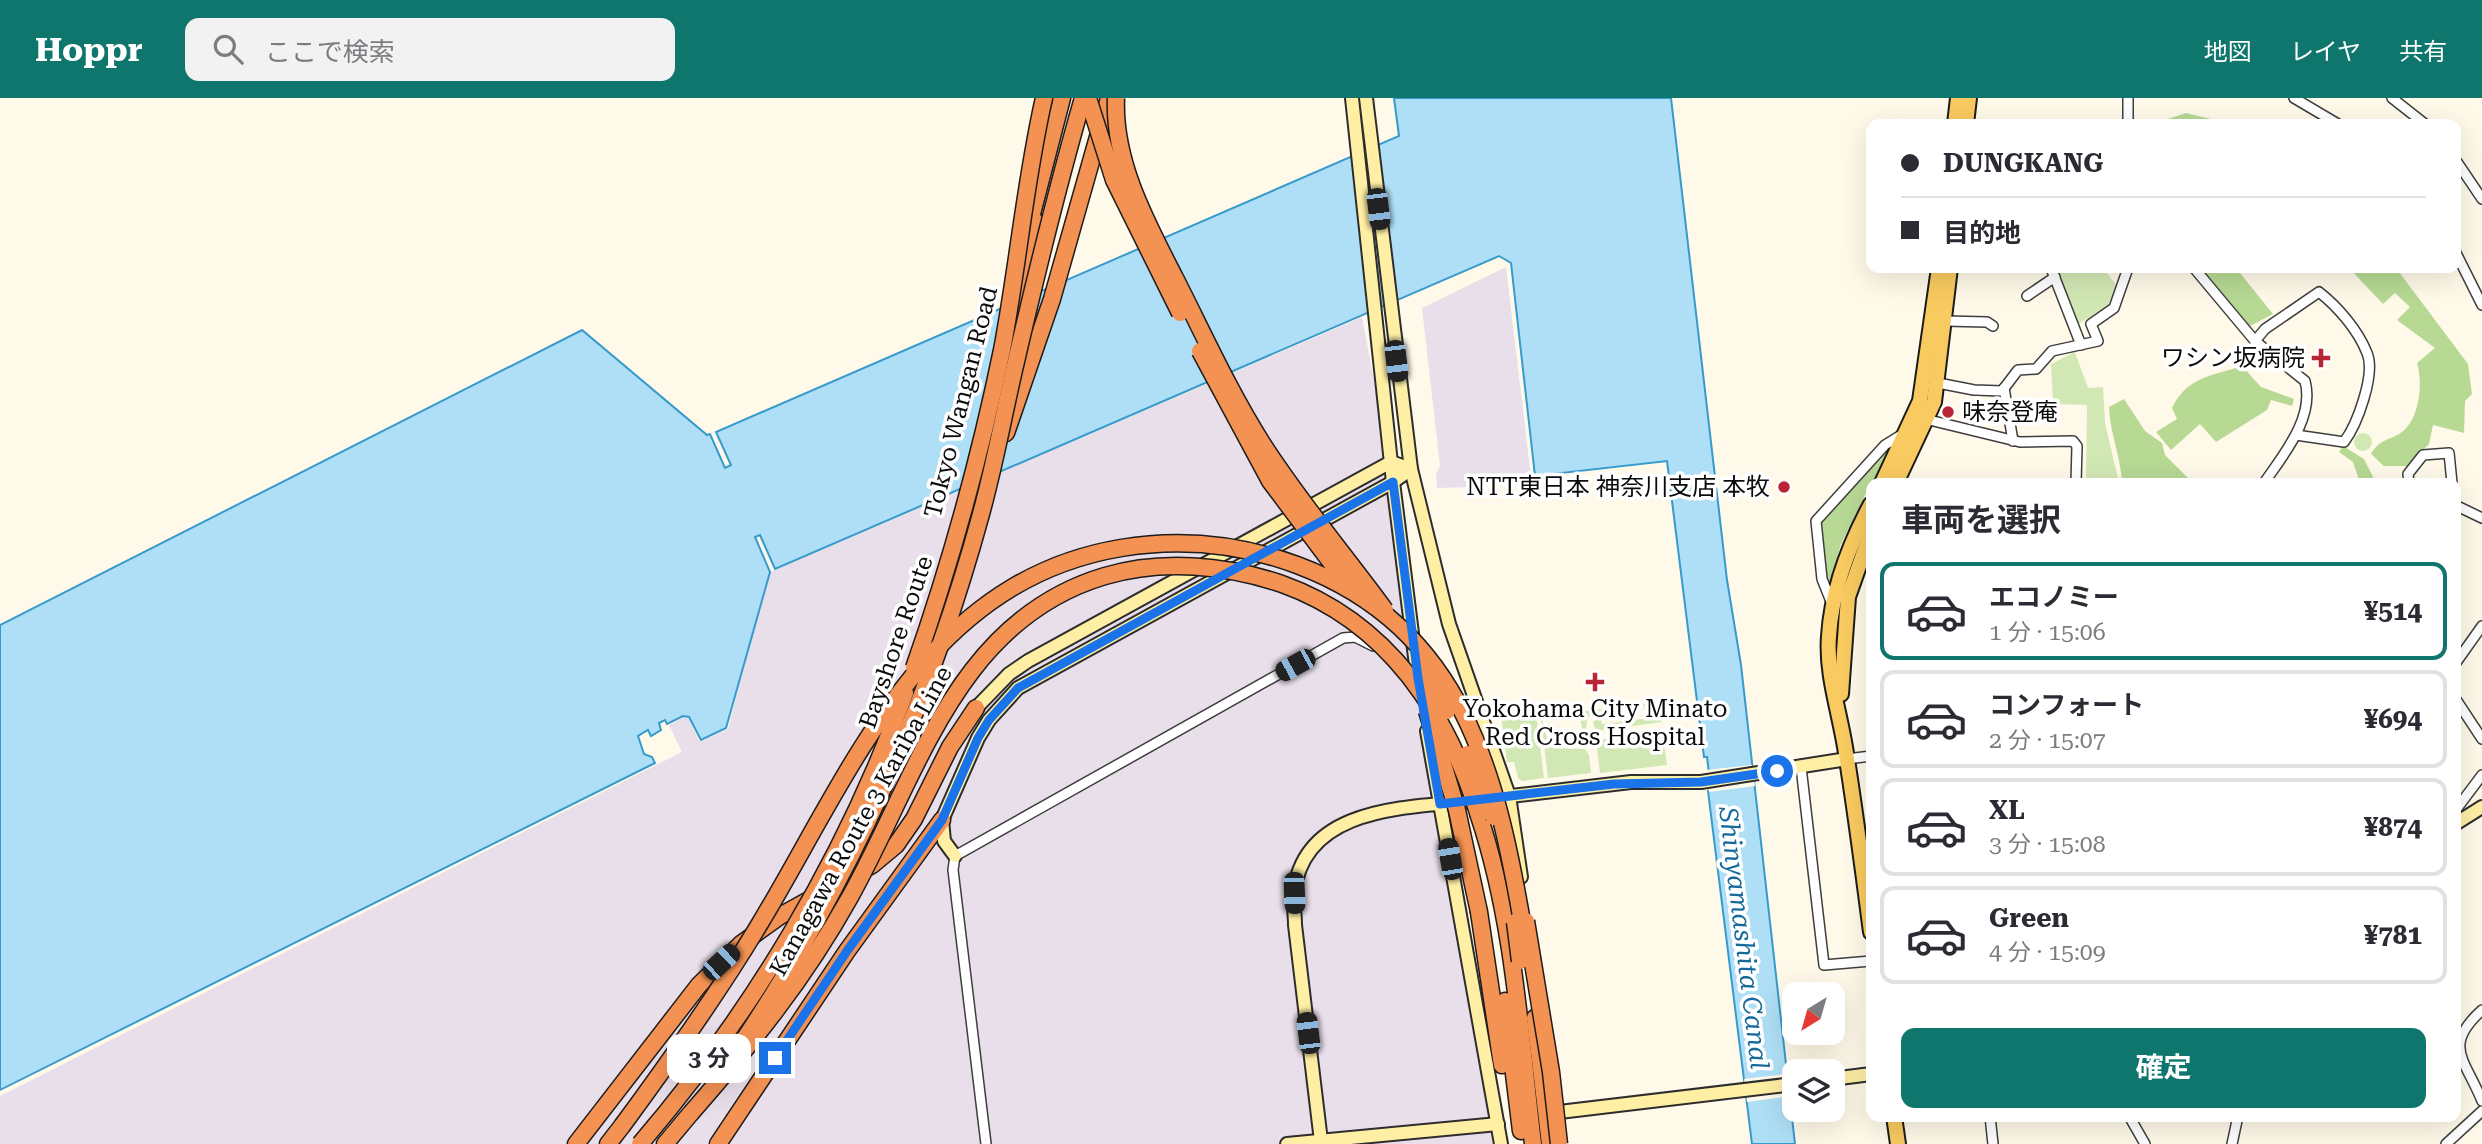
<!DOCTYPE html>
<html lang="ja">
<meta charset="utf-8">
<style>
:root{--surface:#fff;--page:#f2f2f3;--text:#2b2b33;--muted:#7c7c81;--line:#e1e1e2;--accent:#0f766e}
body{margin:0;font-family:"Roboto Serif","Noto Sans JP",serif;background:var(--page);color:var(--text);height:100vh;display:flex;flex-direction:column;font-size:26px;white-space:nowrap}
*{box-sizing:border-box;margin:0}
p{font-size:23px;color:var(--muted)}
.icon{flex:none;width:38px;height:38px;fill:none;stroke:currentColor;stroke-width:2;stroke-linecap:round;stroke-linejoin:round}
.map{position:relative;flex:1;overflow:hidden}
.sheet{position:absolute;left:1866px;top:380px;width:595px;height:644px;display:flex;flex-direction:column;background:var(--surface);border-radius:14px;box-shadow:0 7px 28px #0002}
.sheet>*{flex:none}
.hud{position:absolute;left:1866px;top:21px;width:595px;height:154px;border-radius:14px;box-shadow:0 7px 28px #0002;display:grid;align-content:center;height:154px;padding:0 35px;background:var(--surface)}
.needle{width:46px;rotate:217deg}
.fabs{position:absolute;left:1782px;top:884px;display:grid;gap:14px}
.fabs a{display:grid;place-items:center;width:63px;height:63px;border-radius:14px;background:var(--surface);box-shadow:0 7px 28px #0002;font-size:35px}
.end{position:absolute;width:32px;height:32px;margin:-16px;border:9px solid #1a73e8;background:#fff;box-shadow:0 0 0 4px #fff}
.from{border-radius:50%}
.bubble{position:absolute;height:49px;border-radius:14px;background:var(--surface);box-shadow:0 7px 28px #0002;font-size:23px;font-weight:700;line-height:49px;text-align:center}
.car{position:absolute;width:21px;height:42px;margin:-21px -10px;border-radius:9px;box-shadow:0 0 5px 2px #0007;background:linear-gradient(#222 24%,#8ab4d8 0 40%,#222 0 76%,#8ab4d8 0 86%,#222 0)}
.hud b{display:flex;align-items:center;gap:24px;height:66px;font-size:26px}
.hud b+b{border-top:2px solid var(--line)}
.hud i{width:18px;height:18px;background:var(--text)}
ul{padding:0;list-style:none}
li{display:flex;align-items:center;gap:21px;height:98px;margin:0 14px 10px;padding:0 21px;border:4px solid var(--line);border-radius:14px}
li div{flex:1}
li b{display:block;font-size:26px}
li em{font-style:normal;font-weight:700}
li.selected{border-color:var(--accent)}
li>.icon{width:63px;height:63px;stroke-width:1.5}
h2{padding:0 35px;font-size:32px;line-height:84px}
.primary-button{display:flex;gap:14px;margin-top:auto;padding:14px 35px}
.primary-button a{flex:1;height:80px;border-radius:14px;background:var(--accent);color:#fff;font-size:28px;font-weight:700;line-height:80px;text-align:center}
header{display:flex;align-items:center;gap:42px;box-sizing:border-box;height:98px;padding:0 35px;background:var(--accent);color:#fff}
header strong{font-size:33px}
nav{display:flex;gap:38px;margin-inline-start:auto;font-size:24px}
.search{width:490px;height:63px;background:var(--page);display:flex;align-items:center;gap:18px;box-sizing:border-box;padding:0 24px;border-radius:14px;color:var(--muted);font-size:26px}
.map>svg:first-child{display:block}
</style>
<header>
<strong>Hoppr</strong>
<div class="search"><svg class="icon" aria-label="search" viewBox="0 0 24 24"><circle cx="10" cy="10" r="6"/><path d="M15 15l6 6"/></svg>ここで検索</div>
<nav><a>地図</a><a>レイヤ</a><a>共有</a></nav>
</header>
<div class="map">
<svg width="2482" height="1046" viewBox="0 0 2482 1046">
<rect width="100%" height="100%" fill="#fff9e9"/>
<g fill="#e8dfea">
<polygon points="1506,169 1531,379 1471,389 1437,390 1436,376 1440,368 1422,210"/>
<polygon points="1362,219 1393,384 1499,1046 0,1046 0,998 682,654 669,627 684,619 688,620 700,644 728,631 768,475"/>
</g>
<g fill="#d2e8b4">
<polygon points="2056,170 2103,170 2116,187 2108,207 2077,227"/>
<polygon points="2075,254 2088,290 2103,289 2105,325 2119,385 2086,385 2087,307 2053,306 2051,266"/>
<circle cx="2363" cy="344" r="9"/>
<polygon points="1651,605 1661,612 1645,613 1644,607 1592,614 1587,621 1586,634 1583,635 1580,619 1585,613"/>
<polygon points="1540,614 1548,644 1560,650 1585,651 1589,657 1591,675 1548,680"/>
<polygon points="1536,615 1544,680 1522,683 1518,680 1514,664 1507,664 1501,618 1512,621"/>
<polygon points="1600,619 1602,626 1658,619 1662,624 1596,633 1593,624"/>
<polygon points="1631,638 1663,639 1667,667 1600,675 1596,642"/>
</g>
<g fill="#b7d994">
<polygon points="2186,15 2232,26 2153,26"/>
<polygon points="2200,170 2236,170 2273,216 2250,228"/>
<path d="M2349,170H2396L2468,266L2472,296L2465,303L2464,335L2433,327L2429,346L2407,368H2384L2371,356C2382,339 2388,344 2402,334C2420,320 2423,285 2417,265L2435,250L2397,222L2410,209L2395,195L2383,206Z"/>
<path d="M2242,268L2261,289L2294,301L2292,308L2271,302L2267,312L2216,344L2200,326L2171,352L2156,334L2177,321L2172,310C2187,279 2211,278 2242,268Z"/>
<path d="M2124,301L2145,333L2162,345L2165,357L2188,380L2186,385H2122C2121,359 2110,336 2109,309Z"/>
<polygon points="1892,347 1894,347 1874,385 1871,385 1841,446 1827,491 1817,429 1824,414"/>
<polygon points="2343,348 2364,361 2376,385 2360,385 2353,364 2339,354"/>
</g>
<polygon fill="#afdff6" stroke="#369acc" stroke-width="2" points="1394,0 1671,0 1727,482 1741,567 1795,1046 1752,1046 1708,693 1711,692 1707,659 1704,659 1667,363 1535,378 1511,165 1499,158 775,471 760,437 755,439 770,474 726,630 701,642 689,619 683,618 667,626 665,622 659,625 661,632 651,638 648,632 638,638 644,656 652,659 655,665 0,992 0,527 582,232 707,337 710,336 725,370 731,367 716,334 1399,38"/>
<g fill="#fff9e9">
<polygon points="1752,667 1755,688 1709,694 1706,672"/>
<polygon points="1787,976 1790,998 1747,1004 1744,981"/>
</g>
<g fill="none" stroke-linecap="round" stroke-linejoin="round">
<defs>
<g id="street">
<polyline points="2294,0 2338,26"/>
<polyline points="2392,0 2425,26"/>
<polyline points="2128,26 2128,0"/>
<polyline points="2455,61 2482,101"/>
<polyline points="2455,153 2482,207"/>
<polyline points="2051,170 2081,247"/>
<path d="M2194,170L2255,243L2305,283C2315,320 2283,357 2264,385"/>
<polyline points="2027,198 2055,179"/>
<polyline points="1945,223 1987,224 1993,228"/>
<path d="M2255,243L2265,231L2319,194C2338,209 2358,232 2367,255C2376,276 2357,327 2344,344L2296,337"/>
<polyline points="1938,285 1974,292 2002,293 2018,272 2036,271 2052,253 2098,243 2091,226 2114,210 2128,170"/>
<polyline points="2004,290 2013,343"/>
<polyline points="1921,320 2020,344 2073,343 2077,348 2076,385"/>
<polyline points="2409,385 2408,376 2423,357 2449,355 2452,385"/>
<polyline points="2455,407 2482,420"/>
<polyline points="1832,506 1822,481 1816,423 1885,347 1906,334"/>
<polyline points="2455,566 2482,528"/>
<polyline points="2455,600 2482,641"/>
<polyline points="1847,661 1871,658"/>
<polyline points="1801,669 1824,867 1871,863"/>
<polyline points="2455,713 2482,677"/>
<path d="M2482,912C2442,948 2465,961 2482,1003"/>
<polyline points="1990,1018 1993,1046"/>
<polyline points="2129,1018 2145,1046"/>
<polyline points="986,1046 953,772 955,758 1343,540 1355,539 1373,548"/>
<polyline points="2232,1046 2238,1018"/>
<polyline points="2446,1046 2482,1013"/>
</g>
<g id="secondary">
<polyline points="1352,0 1393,384 1419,591"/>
<polyline points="1366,0 1411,371 1449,526 1509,698 1521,779"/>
<polyline points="976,610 1009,576 1028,563 1391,364 1411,371"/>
<polyline points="1427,633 1501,1046"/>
<polyline points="1502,699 1631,684 1701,684 1847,661"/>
<polyline points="2455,726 2482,709"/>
<polyline points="955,758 944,743 942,722 978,640 989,622 1018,590 1393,384 1411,371"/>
<polyline points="1832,981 1871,976"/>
<polyline points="1551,1015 1794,986"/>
<path d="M1321,1043L1295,827C1295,817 1293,805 1294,795C1304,705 1414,710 1481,702"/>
<polyline points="1287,1046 1498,1026"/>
</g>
<g id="primary">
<polyline points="1955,26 1958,0"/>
<polyline points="1966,26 1969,0"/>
<polyline points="1882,385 1920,303 1939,170"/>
<polyline points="1896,385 1934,304 1950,170"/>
<path d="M1871,406C1849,447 1832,490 1829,538C1826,575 1839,612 1845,649C1855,710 1863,773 1871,834"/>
<polyline points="1841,596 1848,499 1871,434"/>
<polyline points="1894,1018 1898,1046"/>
</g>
<g id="highway">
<polyline points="1027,135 1062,0"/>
<polyline points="1017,204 1036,124"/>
<polyline points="1006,335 1052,201 1109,0"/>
<path d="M1479,718C1514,823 1520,937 1533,1046"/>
<polyline points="1479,814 1502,967"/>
<polyline points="1505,903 1521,1033"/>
<polyline points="1535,920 1550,1046"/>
<polyline points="576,1046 699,887 741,846 780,818 872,767 896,747 914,721 950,649 976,610"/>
<polyline points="608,1046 622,1028"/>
<polyline points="665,1046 691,1015"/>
<polyline points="718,1046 847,853 942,722"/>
</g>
</defs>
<use href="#street" stroke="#3e3e3e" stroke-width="12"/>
<use href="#secondary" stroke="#2d2d2d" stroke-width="16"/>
<use href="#primary" stroke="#1c1c1c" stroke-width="18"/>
<use href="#highway" stroke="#1c1c1c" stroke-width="19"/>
<use href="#street" stroke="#fff" stroke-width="9"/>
<use href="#secondary" stroke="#ffefa5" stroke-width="12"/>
<use href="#primary" stroke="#f8ca60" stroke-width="14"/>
<use href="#highway" stroke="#f49253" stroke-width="16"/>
<defs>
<g id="highway-bridge">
<polyline points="1088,0 1114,82 1180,215"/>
<path d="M1116,0C1113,64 1147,125 1175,180C1203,235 1229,293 1262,345C1299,403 1344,456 1385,512"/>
<polyline points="1200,253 1270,383 1351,491"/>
<polyline points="1421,565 1447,613"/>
<path d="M914,570C950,467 980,359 1002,252C1018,168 1025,83 1044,0"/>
<polyline points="1427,613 1457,712 1479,814"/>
<polyline points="1467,656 1494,719"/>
<polyline points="1526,823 1551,974 1559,1046"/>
<polyline points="1515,824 1520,863"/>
<path d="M745,940C852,779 930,603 981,416C994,369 1003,320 1014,272C1035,181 1057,90 1083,0"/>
<path d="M691,1015C753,944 803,883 850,799C918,677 956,522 1105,478C1162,461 1226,467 1282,486C1388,524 1448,615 1479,718"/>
<path d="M622,1028C670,963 717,897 759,827C851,675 923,483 1121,450C1181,440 1240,446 1297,467C1465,530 1497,678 1524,835"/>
<path d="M640,1046C753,914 846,759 905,595"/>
</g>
</defs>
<use href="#highway-bridge" stroke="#1c1c1c" stroke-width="19" stroke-linecap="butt"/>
<use href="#highway-bridge" stroke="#f49253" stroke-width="16"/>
</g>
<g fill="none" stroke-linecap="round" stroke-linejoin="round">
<polyline stroke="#1a73e8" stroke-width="9" points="775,960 847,853 942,722 978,640 989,622 1018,590 1393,384 1418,580 1440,706 1614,686 1701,684 1777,673"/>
</g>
<g fill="#ba2535" stroke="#fff" stroke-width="2.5">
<path d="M2317.5 249.5h7v7h7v7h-7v7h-7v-7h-7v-7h7z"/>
<circle cx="1948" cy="314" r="7"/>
<circle cx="1784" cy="389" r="7"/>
<path d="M1591.5 573.5h7v7h7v7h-7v7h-7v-7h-7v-7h7z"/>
</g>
<g text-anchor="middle" stroke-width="7" stroke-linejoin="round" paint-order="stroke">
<g font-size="24" fill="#0b0b0b" stroke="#fff" text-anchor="end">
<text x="2305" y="268">ワシン坂病院</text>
<text x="1962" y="322" text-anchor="start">味奈登庵</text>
<text x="1770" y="397">NTT東日本 神奈川支店 本牧</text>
<text x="1595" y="619" text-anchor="middle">Yokohama City Minato<tspan x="1595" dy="28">Red Cross Hospital</tspan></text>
</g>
<g font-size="24" fill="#0b0b0b" stroke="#fff">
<text transform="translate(961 304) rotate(-76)" y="8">Tokyo Wangan Road</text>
<text transform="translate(896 544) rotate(-71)" y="8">Bayshore Route</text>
<text transform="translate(861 723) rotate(-61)" y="8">Kanagawa Route 3 Kariba Line</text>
</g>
<g font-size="26" font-style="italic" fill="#16699b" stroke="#fff">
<text transform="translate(1744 840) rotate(83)" y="9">Shinyamashita Canal</text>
</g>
</g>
</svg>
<div class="fabs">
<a><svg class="needle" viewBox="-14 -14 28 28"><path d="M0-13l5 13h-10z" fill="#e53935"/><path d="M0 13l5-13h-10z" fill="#7c7c81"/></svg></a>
<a><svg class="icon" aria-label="layers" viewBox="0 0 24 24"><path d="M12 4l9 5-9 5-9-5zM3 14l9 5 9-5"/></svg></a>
</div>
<i class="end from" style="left:1777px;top:673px"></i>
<i class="end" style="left:775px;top:960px"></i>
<div class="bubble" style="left:667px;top:936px;width:84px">3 分</div>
<i class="car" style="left:1378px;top:111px;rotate:173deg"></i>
<i class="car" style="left:1396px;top:263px;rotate:173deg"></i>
<i class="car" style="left:1295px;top:567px;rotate:241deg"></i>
<i class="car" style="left:1450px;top:761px;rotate:350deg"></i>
<i class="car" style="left:1294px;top:795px;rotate:178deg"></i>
<i class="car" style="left:721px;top:864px;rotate:47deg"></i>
<i class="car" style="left:1308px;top:935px;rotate:353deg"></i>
<div class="hud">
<b><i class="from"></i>DUNGKANG</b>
<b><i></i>目的地</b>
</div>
<section class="sheet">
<h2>車両を選択</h2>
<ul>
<li class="selected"><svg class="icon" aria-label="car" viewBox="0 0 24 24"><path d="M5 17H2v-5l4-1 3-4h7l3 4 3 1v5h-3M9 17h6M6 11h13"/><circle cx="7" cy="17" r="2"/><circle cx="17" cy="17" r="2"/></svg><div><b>エコノミー</b><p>1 分 · 15:06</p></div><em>¥514</em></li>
<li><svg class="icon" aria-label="car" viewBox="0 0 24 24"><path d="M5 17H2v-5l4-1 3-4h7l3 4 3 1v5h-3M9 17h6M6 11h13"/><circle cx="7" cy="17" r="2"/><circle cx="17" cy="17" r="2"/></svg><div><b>コンフォート</b><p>2 分 · 15:07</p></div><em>¥694</em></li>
<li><svg class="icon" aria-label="car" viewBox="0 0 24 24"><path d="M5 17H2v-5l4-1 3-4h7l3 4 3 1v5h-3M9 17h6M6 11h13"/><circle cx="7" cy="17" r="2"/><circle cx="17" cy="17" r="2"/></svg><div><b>XL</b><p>3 分 · 15:08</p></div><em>¥874</em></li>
<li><svg class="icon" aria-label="car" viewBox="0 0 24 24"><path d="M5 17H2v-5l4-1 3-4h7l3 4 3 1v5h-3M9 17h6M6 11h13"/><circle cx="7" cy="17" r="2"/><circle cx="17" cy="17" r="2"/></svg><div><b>Green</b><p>4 分 · 15:09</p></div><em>¥781</em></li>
</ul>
<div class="primary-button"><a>確定</a></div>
</section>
</div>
